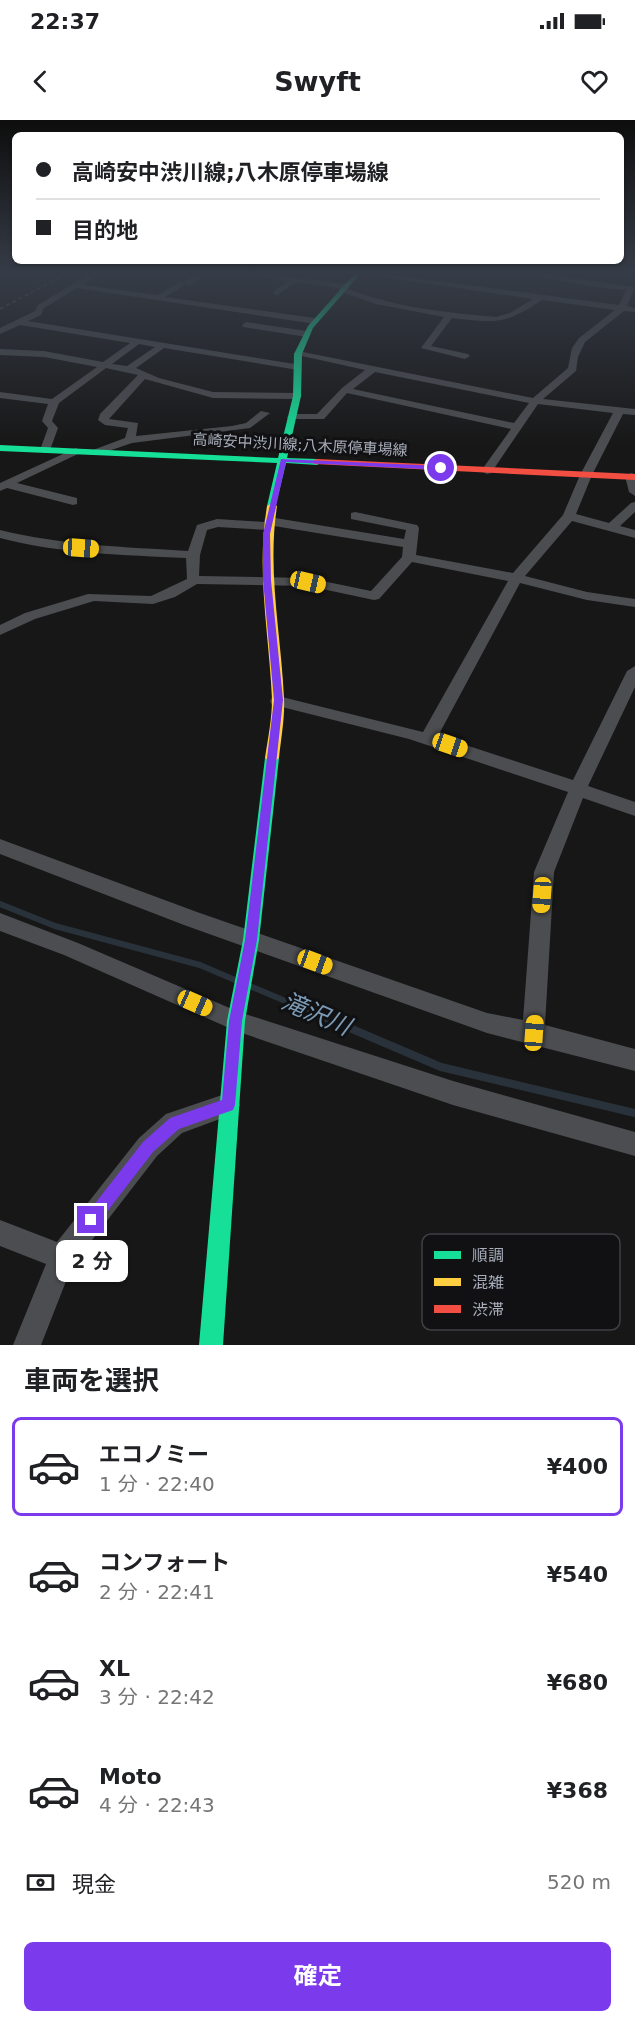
<!DOCTYPE html>
<html lang="ja">
<meta charset="utf-8">
<style>
:root{--surface:#fff;--page:#f2f2f2;--text:#202124;--muted:#757577;--line:#e0e0e0;--accent:#7c3aed}
body{margin:0;font-family:"DejaVu Sans","Noto Sans JP",sans-serif;background:var(--page);color:var(--text);height:100vh;display:flex;flex-direction:column;font-size:22px;white-space:nowrap}
*{box-sizing:border-box;margin:0}
p{font-size:20px;color:var(--muted)}
.icon{flex:none;width:33px;height:33px;fill:none;stroke:currentColor;stroke-width:2;stroke-linecap:round;stroke-linejoin:round}
.map{position:relative;height:1225px;overflow:hidden}
.details{display:flex;flex-direction:column;background:var(--surface);flex:1}
.details>*{flex:none}
.banner{position:absolute;left:12px;top:12px;width:612px;height:132px;border-radius:9px;box-shadow:0 2px 4px #0004;display:grid;align-content:center;height:132px;padding:0 24px;background:var(--surface)}
.end{position:absolute;width:27px;height:27px;margin:-14px;border:8px solid #7c3aed;background:#fff;box-shadow:0 0 0 3px #fff}
.from{border-radius:50%}
.bubble{position:absolute;height:42px;border-radius:9px;background:var(--surface);box-shadow:0 2px 4px #0004;font-size:20px;font-weight:700;line-height:42px;text-align:center}
.car{position:absolute;width:18px;height:36px;margin:-18px -9px;border-radius:8px;box-shadow:0 0 4px 2px #0007;background:linear-gradient(#f5c518 24%,#345 0 40%,#f5c518 0 76%,#345 0 86%,#f5c518 0)}
.banner b{display:flex;align-items:center;gap:21px;height:57px;font-size:22px}
.banner b+b{border-top:2px solid var(--line)}
.banner i{width:15px;height:15px;background:var(--text)}
ul{padding:0;list-style:none}
li{display:flex;align-items:center;gap:18px;height:99px;margin:0 12px 9px;padding:0 12px;border:3px solid transparent;border-radius:9px}
li div{flex:1}
li b{display:block;font-size:22px}
li em{font-style:normal;font-weight:700}
li.on{border-color:var(--accent)}
li>.icon{width:54px;height:54px;stroke-width:1.5}
h2{padding:0 24px;font-size:27px;line-height:72px}
.pay{display:flex;align-items:center;gap:15px;height:66px;padding:0 24px;font-size:22px}
.pay p{margin-inline-start:auto}
.cta{display:flex;gap:12px;margin-top:auto;padding:12px 24px}
.cta a{flex:1;height:69px;border-radius:9px;background:var(--accent);color:#fff;font-size:24px;font-weight:700;line-height:69px;text-align:center}
.status{display:flex;justify-content:space-between;align-items:center;height:42px;padding:0 30px;background:var(--surface);direction:ltr}
.status svg{height:16px;fill:currentColor}
header{display:flex;justify-content:space-between;align-items:center;height:78px;padding:0 24px;background:var(--surface);font-size:27px;font-weight:700}
.map>svg:first-child{display:block}
</style>
<div class="status"><b>22:37</b><svg viewBox="0 0 49 12"><path d="M0 12V9h3v3zM5 12V6h3v6zM10 12V3h3v9zM15 12V0h3v12zM26 1h20v11H26zM47 4h2v5h-2z"/></svg></div>
<header><svg class="icon" aria-label="back" viewBox="0 0 24 24"><path d="M15 5l-7 7 7 7"/></svg>Swyft<svg class="icon" aria-label="heart" viewBox="0 0 24 24"><path d="M12 20l-8-8c-3-5 5-10 8-4 3-6 11-1 8 4z"/></svg></header>
<div class="map">
<svg width="635" height="1225" viewBox="0 0 635 1225">
<rect width="100%" height="100%" fill="#171717"/>
<g fill="none" stroke-linecap="round" stroke-linejoin="round">
<g stroke="#29323a" stroke-width="6">
<polyline points="0,784 55,806 200,845 235,860"/>
<polyline points="252,867 295,885"/>
</g>
<polyline stroke="#29323a" stroke-width="8" points="291,883 441,947 635,993"/>
<g fill="#4b4d50" fill-rule="evenodd">
<path d="M91,153H100L83,165L157,175L180,162H183V166L165,177L315,198L319,201L315,204L77,168L44,188L41,195L28,201L301,245V249L298,250L164,228L136,248L159,258L213,272L297,273L302,276L297,279L213,278L145,259L109,299L138,303L136,316L232,306L246,303L261,291L270,293L250,308L132,323L97,335L93,334V330L125,318L128,308L105,305L98,300L100,294L138,255L106,248L59,283L52,301L58,308L50,330L45,333L41,332L40,330L48,308L42,301L48,284L0,278V272L52,279L97,247L44,237L0,235V229L44,231L103,242L130,223L20,205L0,214V208L35,191L38,185ZM139,224L155,227L127,246L112,244Z"/>
<polygon points="199,153 208,153 191,165 185,165 185,161"/>
<path d="M240,153H263L345,164L349,166L346,168C395,188 445,192 496,197L510,193L533,179L355,153H377L619,185L626,170L596,167L521,153H539L635,167L627,186L635,188V192L624,191L585,222L578,237L576,251L543,279L635,289V295L623,294L592,355L576,394L609,403L631,383L635,382V392L620,406L635,410V418L572,401L525,456L587,472L635,479V487L587,480L520,463L438,616L573,660L627,551L635,546V567L588,666L635,682V696L583,678L554,752L545,905L635,929V951L487,913L184,805L0,734V719L197,792L487,893L523,900L534,752L568,672L409,619L278,586L272,585L270,581L272,577L278,576L423,612L508,461L412,442L379,479L374,480L308,466L197,464L175,477L153,484L94,481L35,499L0,515V505L25,493L88,474L151,476L187,459L186,438C124,435 60,434 0,418V410C61,425 125,427 188,431L197,405L217,399L264,402L265,398L269,397L404,419L406,410L351,399V393L355,392L417,405L419,408L416,435L513,453L563,395L580,355L613,293L538,284L491,353L487,354L481,351L511,309L347,273L324,299H288L287,297L292,294H317L342,268L365,250L293,234L298,231L533,278L568,248L572,228L579,218L615,190L542,180C504,205 496,203 452,198L431,226L468,234L470,236L465,239L421,228L444,197L376,184L339,171V168L296,162L277,175L273,173L274,171L288,161ZM375,252L529,283L514,303L353,269ZM274,406L403,427L402,437L371,471L308,458L199,456L200,435L207,410L218,407L268,410Z"/>
<polygon points="246,202 307,211 311,214 307,217 243,207 242,205"/>
<polygon points="76,328 81,331 80,333 17,363 77,378 77,384 73,385 7,368 0,371 0,363"/>
<polygon points="631,353 635,354 635,376 629,372 625,356"/>
<polygon points="0,793 78,823 239,892 453,961 635,1012 635,1036 453,985 236,911 64,835 0,811"/>
<polygon points="228,973 236,977 240,985 236,993 182,1013 157,1036 72,1146 41,1225 13,1225 46,1144 0,1126 0,1100 57,1122 139,1018 166,994"/>
</g>
<g fill="#16e098" fill-rule="evenodd">
<polygon points="355,153 361,153 313,208 302,234 301,276 287,338 317,339 322,342 317,345 286,343 275,388 267,386 277,343 0,331 0,325 278,338 293,276 294,234 308,206"/>
<polygon points="272,633 279,638 259,820 245,901 223,1225 199,1225 227,901 243,820 265,638"/>
</g>
<path fill="#ffcf43" fill-rule="evenodd" d="M272,383L277,386C267,451 281,513 284,578C285,598 281,618 279,638L272,643L265,638C268,618 272,599 272,579C269,513 256,451 267,386Z"/>
<polygon fill="#f24e42" fill-rule="evenodd" points="317,339 635,354 635,360 314,344 314,340"/>
<polyline stroke="#4b4d50" stroke-width="2" stroke-dasharray="4 3" stroke-linecap="butt" points="0,189 68,153"/>
</g>
<linearGradient id="sky" x2="0" y2="1"><stop stop-color="#0d0d0d"/><stop offset="0.47" stop-color="#363c47"/><stop offset="1" stop-color="#363c47" stop-opacity="0"/></linearGradient>
<rect width="635" height="325" fill="url(#sky)"/>
<polygon fill="#7c3aed" points="281,339 441,346 445,348 441,350 286,342 270,414 271,460 283,580 257,820 242,901 235,985 233,990 179,1009 153,1032 96,1106 91,1108 86,1106 83,1100 86,1095 143,1022 170,998 222,980 229,901 245,820 274,580 263,460 263,414"/>
<g text-anchor="middle" stroke-width="6" stroke-linejoin="round" paint-order="stroke">
<g font-size="15" fill="#a7adb9" stroke="#111113">
<text transform="translate(300 325) rotate(3)" y="5">高崎安中渋川線;八木原停車場線</text>
</g>
<g font-size="24" font-style="italic" fill="#7c9bb6" stroke="#111113">
<text transform="translate(316 894) rotate(23)" y="8">滝沢川</text>
</g>
</g>
<rect x="422" y="1114" width="198" height="96" rx="9" fill="#111113" stroke="#3e4045" stroke-width="1.5"/>
<rect x="434" y="1131" width="27" height="8" fill="#16e098"/>
<rect x="434" y="1158" width="27" height="8" fill="#ffcf43"/>
<rect x="434" y="1185" width="27" height="8" fill="#f24e42"/>
<g font-size="16" fill="#a7adb9">
<text x="472" y="1141">順調</text>
<text x="472" y="1168">混雑</text>
<text x="472" y="1195">渋滞</text>
</g>
</svg>
<i class="end from" style="left:441px;top:348px"></i>
<i class="end" style="left:91px;top:1100px"></i>
<div class="bubble" style="left:56px;top:1120px;width:72px">2 分</div>
<i class="car" style="left:81px;top:428px;rotate:94deg"></i>
<i class="car" style="left:308px;top:462px;rotate:103deg"></i>
<i class="car" style="left:450px;top:625px;rotate:109deg"></i>
<i class="car" style="left:542px;top:775px;rotate:184deg"></i>
<i class="car" style="left:315px;top:842px;rotate:110deg"></i>
<i class="car" style="left:195px;top:883px;rotate:114deg"></i>
<i class="car" style="left:534px;top:913px;rotate:4deg"></i>
<div class="banner">
<b><i class="from"></i>高崎安中渋川線;八木原停車場線</b>
<b><i></i>目的地</b>
</div>
</div>
<section class="details">
<h2>車両を選択</h2>
<ul>
<li class="on"><svg class="icon" aria-label="car" viewBox="0 0 24 24"><path d="M5 17H2v-5l4-1 3-4h7l3 4 3 1v5h-3M9 17h6M6 11h13"/><circle cx="7" cy="17" r="2"/><circle cx="17" cy="17" r="2"/></svg><div><b>エコノミー</b><p>1 分 · 22:40</p></div><em>¥400</em></li>
<li><svg class="icon" aria-label="car" viewBox="0 0 24 24"><path d="M5 17H2v-5l4-1 3-4h7l3 4 3 1v5h-3M9 17h6M6 11h13"/><circle cx="7" cy="17" r="2"/><circle cx="17" cy="17" r="2"/></svg><div><b>コンフォート</b><p>2 分 · 22:41</p></div><em>¥540</em></li>
<li><svg class="icon" aria-label="car" viewBox="0 0 24 24"><path d="M5 17H2v-5l4-1 3-4h7l3 4 3 1v5h-3M9 17h6M6 11h13"/><circle cx="7" cy="17" r="2"/><circle cx="17" cy="17" r="2"/></svg><div><b>XL</b><p>3 分 · 22:42</p></div><em>¥680</em></li>
<li><svg class="icon" aria-label="car" viewBox="0 0 24 24"><path d="M5 17H2v-5l4-1 3-4h7l3 4 3 1v5h-3M9 17h6M6 11h13"/><circle cx="7" cy="17" r="2"/><circle cx="17" cy="17" r="2"/></svg><div><b>Moto</b><p>4 分 · 22:43</p></div><em>¥368</em></li>
</ul>
<div class="pay"><svg class="icon" aria-label="cash" viewBox="0 0 24 24"><path d="M3 7h18v10H3z"/><circle cx="12" cy="12" r="2"/></svg>現金<p>520 m</p></div>
<div class="cta"><a>確定</a></div>
</section>
